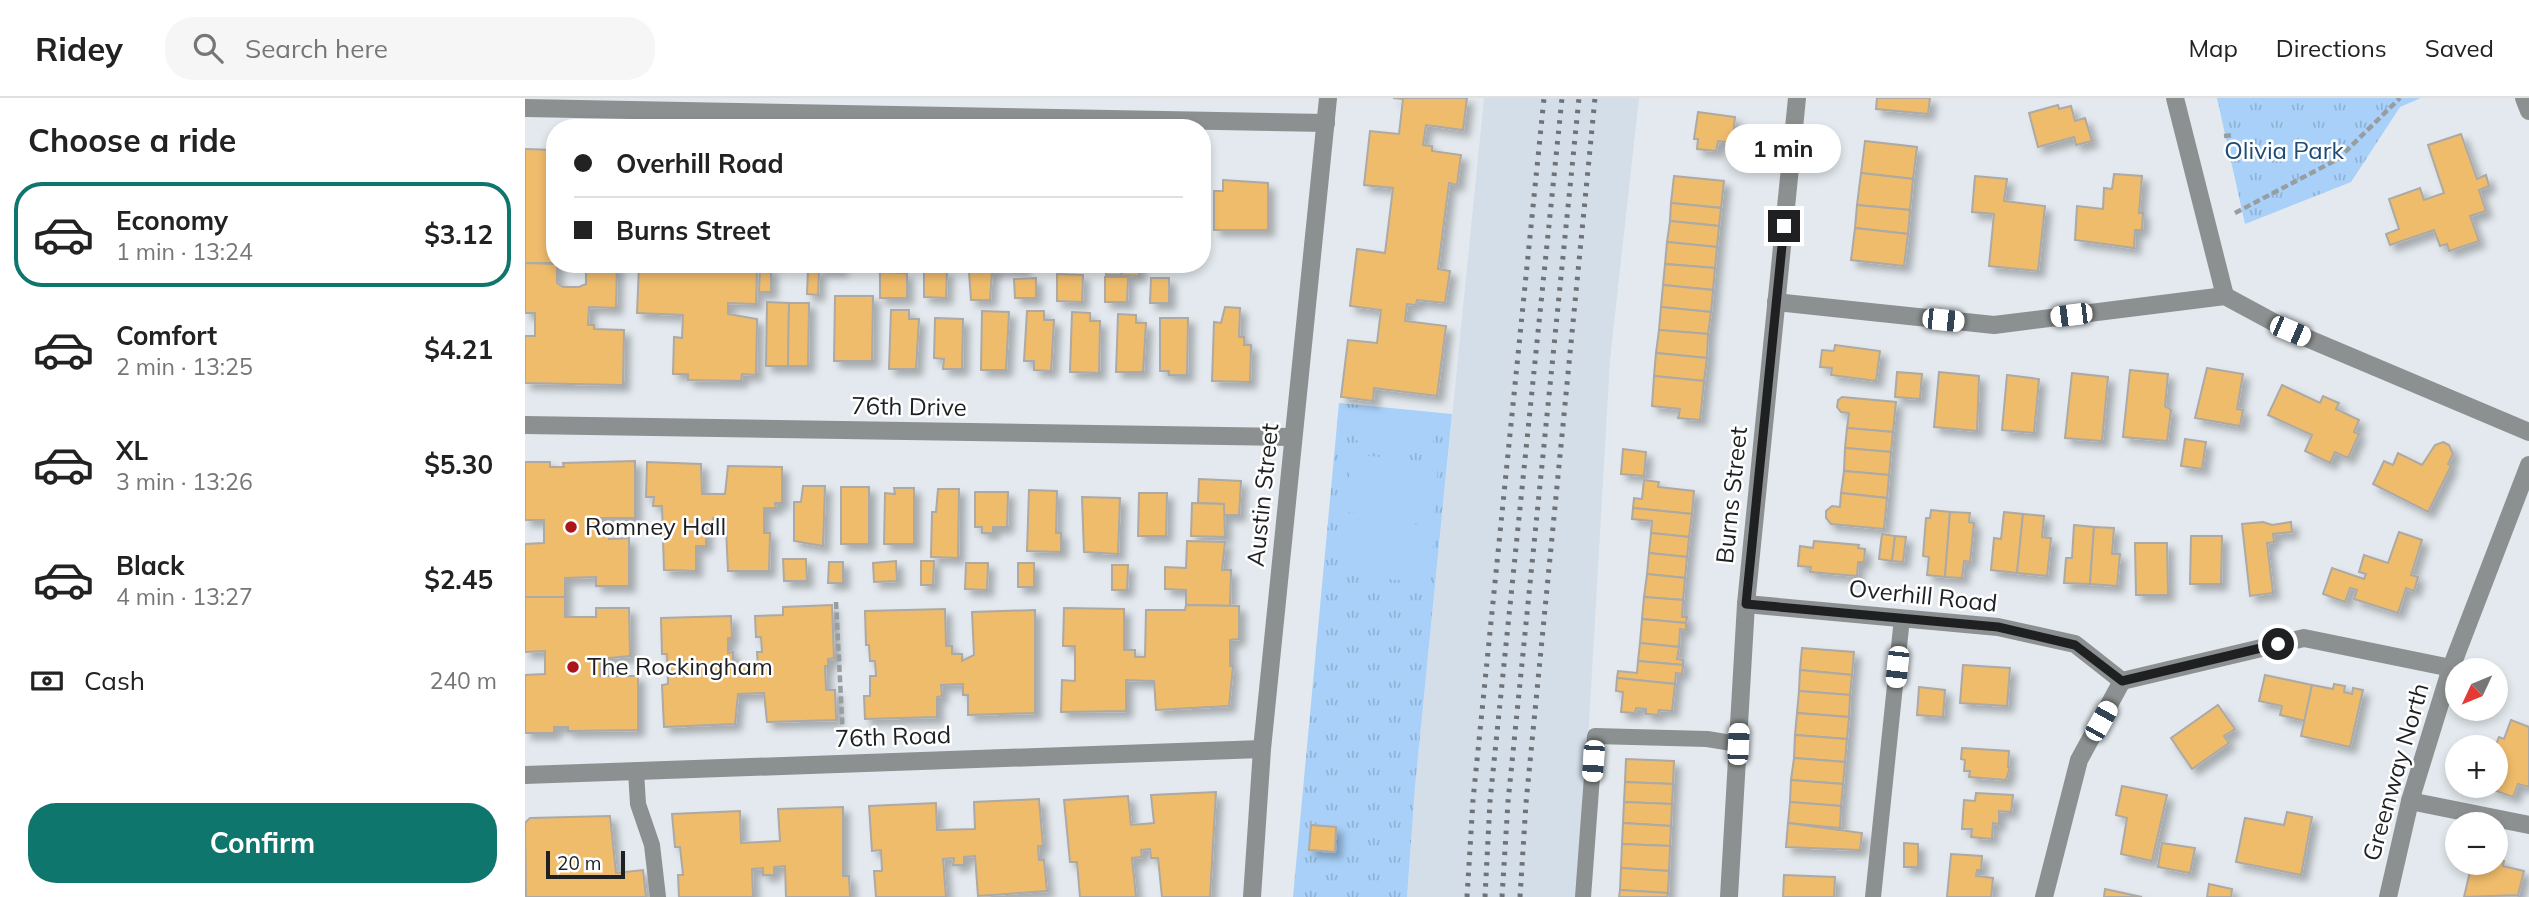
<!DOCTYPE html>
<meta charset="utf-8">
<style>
:root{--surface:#fff;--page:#f6f6f6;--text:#222;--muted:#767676;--line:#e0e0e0;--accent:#0f766e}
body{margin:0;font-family:Mulish,sans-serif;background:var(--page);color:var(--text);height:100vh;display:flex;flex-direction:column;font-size:26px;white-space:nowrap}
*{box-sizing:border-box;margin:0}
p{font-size:23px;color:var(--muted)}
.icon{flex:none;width:38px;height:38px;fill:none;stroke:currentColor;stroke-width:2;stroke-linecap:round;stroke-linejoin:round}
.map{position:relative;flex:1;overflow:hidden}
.details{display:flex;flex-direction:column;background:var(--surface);width:525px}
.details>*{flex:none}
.hud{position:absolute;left:21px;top:21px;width:665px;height:154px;border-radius:28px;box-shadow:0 4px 10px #0003;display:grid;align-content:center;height:154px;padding:0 28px;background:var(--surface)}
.needle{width:46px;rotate:226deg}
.fabs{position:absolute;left:1920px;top:560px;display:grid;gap:14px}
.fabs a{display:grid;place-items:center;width:63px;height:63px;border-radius:50%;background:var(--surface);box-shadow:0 4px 10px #0003;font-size:35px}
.scale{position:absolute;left:21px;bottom:18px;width:79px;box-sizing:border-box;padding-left:7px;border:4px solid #1e2022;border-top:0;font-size:19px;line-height:24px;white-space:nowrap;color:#1e2022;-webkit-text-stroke:5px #fff;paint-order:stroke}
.end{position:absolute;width:32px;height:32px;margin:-16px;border:9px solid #1e2022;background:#fff;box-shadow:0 0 0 4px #fff}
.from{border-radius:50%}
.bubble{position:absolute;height:49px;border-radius:24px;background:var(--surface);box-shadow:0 4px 10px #0003;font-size:23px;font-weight:700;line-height:49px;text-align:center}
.car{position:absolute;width:21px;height:42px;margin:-21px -10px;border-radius:9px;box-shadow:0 0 5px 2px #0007;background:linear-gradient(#fff 24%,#345 0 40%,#fff 0 76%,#345 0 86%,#fff 0)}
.hud b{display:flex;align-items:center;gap:24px;height:66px;font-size:26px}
.hud b+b{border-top:2px solid var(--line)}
.hud i{width:18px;height:18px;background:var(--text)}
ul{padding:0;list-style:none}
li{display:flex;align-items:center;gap:21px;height:105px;margin:0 14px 10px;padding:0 14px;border:4px solid transparent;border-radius:28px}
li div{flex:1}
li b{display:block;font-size:26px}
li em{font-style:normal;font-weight:700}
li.current{border-color:var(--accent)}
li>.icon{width:63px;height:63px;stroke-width:1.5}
h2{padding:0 28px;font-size:32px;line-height:84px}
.pay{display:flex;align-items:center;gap:18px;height:77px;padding:0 28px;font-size:26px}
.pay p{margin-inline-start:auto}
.action{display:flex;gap:14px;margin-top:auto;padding:14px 28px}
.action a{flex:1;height:80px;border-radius:28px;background:var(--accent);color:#fff;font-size:28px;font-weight:700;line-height:80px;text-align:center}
header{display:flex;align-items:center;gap:42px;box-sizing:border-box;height:98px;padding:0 35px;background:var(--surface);border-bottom:2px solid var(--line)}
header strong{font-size:33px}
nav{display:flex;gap:38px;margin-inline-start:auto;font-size:24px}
.search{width:490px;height:63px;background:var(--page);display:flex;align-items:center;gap:18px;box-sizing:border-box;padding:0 24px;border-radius:28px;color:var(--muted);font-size:26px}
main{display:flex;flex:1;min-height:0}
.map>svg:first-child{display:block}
</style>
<header>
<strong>Ridey</strong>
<div class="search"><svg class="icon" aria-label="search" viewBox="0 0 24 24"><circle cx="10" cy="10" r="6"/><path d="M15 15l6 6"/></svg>Search here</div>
<nav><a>Map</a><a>Directions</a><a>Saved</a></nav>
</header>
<main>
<section class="details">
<h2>Choose a ride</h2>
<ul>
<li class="current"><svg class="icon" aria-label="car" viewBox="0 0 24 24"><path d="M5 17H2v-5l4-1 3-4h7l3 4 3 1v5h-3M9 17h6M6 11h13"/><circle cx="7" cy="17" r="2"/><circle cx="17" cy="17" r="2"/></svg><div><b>Economy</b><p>1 min · 13:24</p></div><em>$3.12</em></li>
<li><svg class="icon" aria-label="car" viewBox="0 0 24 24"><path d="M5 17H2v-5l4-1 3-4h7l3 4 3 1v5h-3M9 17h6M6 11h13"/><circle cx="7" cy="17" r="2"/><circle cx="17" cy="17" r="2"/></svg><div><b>Comfort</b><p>2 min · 13:25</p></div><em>$4.21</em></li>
<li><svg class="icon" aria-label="car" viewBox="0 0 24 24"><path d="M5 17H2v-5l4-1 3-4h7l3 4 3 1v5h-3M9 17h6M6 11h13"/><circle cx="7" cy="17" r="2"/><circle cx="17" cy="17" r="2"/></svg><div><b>XL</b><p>3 min · 13:26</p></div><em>$5.30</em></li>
<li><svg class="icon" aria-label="car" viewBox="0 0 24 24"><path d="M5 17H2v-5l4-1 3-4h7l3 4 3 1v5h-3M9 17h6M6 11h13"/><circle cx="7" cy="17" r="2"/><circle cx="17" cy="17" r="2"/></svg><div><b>Black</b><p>4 min · 13:27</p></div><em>$2.45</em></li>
</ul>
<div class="pay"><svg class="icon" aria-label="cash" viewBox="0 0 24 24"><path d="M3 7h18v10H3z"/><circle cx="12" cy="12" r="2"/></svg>Cash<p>240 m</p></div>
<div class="action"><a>Confirm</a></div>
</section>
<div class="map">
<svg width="2004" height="799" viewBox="0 0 2004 799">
<defs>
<pattern id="park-tufts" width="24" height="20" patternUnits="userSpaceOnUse" patternTransform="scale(1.75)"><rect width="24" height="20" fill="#a8d0f9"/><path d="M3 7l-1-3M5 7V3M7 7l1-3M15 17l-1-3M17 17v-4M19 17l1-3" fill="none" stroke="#90b2d5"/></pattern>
<filter id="shadow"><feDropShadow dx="6" dy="6" stdDeviation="3.5" flood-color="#0004"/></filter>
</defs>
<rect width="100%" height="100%" fill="#e3e9ee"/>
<polygon fill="#d3dee9" points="959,0 1114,0 1085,262 1054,799 882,799 890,689"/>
<g fill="url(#park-tufts)">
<polygon points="1692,0 1896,0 1875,9 1826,84 1720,126"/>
<polygon points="814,305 927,316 890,689 882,799 768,799"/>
</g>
<g fill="#a8d0f9">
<polygon points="832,312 911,322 907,352 829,342"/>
<polygon points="826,356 913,365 908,422 821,414"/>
<polygon points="822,420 910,428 905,485 817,477"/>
</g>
<g fill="#efbc6c" stroke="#ada9a4" stroke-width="2" filter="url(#shadow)">
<polygon points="868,0 942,0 938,32 901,27 898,47 907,48 907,53 936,57 932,87 924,85 913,171 925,173 920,205 892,202 891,207 882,206 880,223 921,228 912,298 849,290 848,303 816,299 823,242 852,245 856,212 825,208 832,151 860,155 868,90 839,87 845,33 874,36 878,1"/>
<polygon points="1352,0 1405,0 1403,16 1351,11"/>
<polygon points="1533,7 1534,11 1546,8 1550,23 1560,20 1567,43 1551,47 1549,39 1513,49 1504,15"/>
<polygon points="1173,14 1210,19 1207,45 1193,43 1191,53 1172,51 1173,41 1169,41"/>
<polygon points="1936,36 1952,81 1961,77 1964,88 1954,92 1961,113 1945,118 1954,143 1924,153 1922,146 1915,148 1909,132 1865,147 1861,136 1874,131 1864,101 1895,90 1899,102 1919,95 1903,47"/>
<polygon points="1340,43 1392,49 1388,81 1336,75"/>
<polygon points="0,51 30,52 30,165 0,165"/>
<polygon points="1336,75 1388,81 1385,112 1332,107"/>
<polygon points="1589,76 1617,78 1614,115 1618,115 1617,132 1610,132 1609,150 1550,142 1552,108 1578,111 1579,90 1587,91"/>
<polygon points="1149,78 1199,83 1196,110 1146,105"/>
<polygon points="1450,78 1482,81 1479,103 1520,108 1513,173 1464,168 1469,116 1447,114"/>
<polygon points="698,82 743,85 743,132 689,132 689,93 698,93"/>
<polygon points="1146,105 1196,110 1194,128 1145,123"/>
<polygon points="1332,107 1385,112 1383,136 1330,130"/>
<polygon points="1145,123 1194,128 1192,149 1142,144"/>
<polygon points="1330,130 1383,136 1379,168 1326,162"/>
<polygon points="1142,144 1192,149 1190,170 1140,166"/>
<polygon points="0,165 32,166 32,185 38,189 54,189 61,186 61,166 92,166 91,210 64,209 63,227 69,227 69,231 99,232 98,287 0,285 0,238 10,238 10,215 0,215"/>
<polygon points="294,166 316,166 316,172 294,171"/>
<rect x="455" y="166" width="18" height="7"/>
<polygon points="477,166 499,166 499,172 476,171"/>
<rect x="581" y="166" width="15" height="11"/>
<polygon points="597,166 614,166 614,178 597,177"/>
<polygon points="1140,166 1190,170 1188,192 1138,187"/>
<polygon points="114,168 232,172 231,206 203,205 203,216 232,221 231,277 217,276 216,283 163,282 163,276 148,276 149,239 157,240 158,217 112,215"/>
<polygon points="235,170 246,171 246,194 234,194"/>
<polygon points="283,172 294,172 293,197 282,196"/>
<polygon points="399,172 422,173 421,200 399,199"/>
<polygon points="355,174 382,175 382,200 355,200"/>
<polygon points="444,174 467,174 465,202 446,202"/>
<polygon points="532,176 558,177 557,204 532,203"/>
<polygon points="580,179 603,179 602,204 580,204"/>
<polygon points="511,180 511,200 490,200 489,181"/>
<polygon points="626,180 644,180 644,205 625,205"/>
<polygon points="1138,187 1188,192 1186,214 1136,209"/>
<polygon points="310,198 348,198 347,263 309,263"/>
<polygon points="242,204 264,205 263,268 241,268"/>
<polygon points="264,205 284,205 283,268 263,268"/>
<polygon points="700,209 715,210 714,239 719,239 719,247 726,247 725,284 687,283 689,224 696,225"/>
<polygon points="1136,209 1186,214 1183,236 1134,232"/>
<polygon points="366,212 384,212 384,221 394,221 391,271 364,271"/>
<polygon points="457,213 484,214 481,272 456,272"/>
<polygon points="502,213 519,213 519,222 529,222 526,273 509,272 509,263 499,263"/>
<polygon points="547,214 565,215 565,223 575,223 574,275 545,274"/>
<polygon points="593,216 611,217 611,225 621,225 618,274 591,274"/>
<polygon points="410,220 438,221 437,271 418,271 419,261 409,260"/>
<polygon points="635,220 663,220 662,277 644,277 644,273 635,273"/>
<polygon points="1134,232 1183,236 1182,260 1131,255"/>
<polygon points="1310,247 1355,253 1351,283 1306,277 1307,270 1295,269 1297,252 1309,253"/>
<polygon points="1131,255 1182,260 1179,283 1129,278"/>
<polygon points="1682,270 1718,276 1712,311 1718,312 1715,328 1670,320"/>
<polygon points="1605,272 1643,276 1640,308 1646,312 1642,343 1598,339"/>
<polygon points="1372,274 1397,276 1395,301 1370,299"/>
<polygon points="1414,274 1454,278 1452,333 1409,329"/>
<polygon points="1547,275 1583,279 1577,343 1540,340"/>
<polygon points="1482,277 1514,281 1509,335 1477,332"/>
<polygon points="1129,278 1179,283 1175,322 1153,320 1155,311 1127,308"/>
<polygon points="1757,287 1795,305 1798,298 1814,305 1811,311 1834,322 1829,334 1834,336 1823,360 1810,354 1805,365 1780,353 1787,337 1743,317"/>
<polygon points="1317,299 1371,304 1368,334 1322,330 1324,315 1316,314 1312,309 1313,302"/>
<polygon points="1322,330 1368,334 1366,354 1320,350"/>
<polygon points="1660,341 1681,344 1677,371 1656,368"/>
<polygon points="1918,344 1924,347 1928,356 1923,366 1926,368 1903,414 1848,386 1859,363 1868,367 1873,355 1897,367 1910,347"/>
<polygon points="1320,350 1366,354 1364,377 1319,373"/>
<polygon points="1098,351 1121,354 1119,378 1096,376"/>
<polygon points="110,363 110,420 73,420 74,437 84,437 84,441 104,440 104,488 71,488 71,479 40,480 40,499 0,499 0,446 19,445 19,422 0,422 0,364 25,364 25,369 39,369 38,365"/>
<polygon points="122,364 176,366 177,396 200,396 203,368 257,369 257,405 250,405 251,410 239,410 239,435 245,435 244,473 203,473 201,430 196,430 196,420 188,420 188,427 181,427 181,448 171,448 171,473 139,472 137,408 128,408 129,399 121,399"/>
<polygon points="1319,373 1364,377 1362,400 1316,395"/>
<polygon points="674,381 716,383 714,417 698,417 699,406 673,405"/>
<polygon points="1119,382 1134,384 1133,389 1169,393 1167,416 1108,410 1109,400 1117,401"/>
<polygon points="278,388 300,388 298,448 269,443 269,404 276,404"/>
<rect x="316" y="389" width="28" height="57"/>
<polygon points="369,390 389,390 389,446 359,446 360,395 370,396"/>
<polygon points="413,391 434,391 433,460 406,459 407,414 411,414"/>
<polygon points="504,392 532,393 531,435 536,435 536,454 502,453"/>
<polygon points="450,394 483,394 482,429 468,429 468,435 457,435 457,429 450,429"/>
<polygon points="614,395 642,395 641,438 613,438"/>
<polygon points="1316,395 1362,400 1359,431 1306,426 1301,420 1301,413 1307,408 1315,409"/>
<polygon points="557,399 595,400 593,456 559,454"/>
<polygon points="667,405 699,406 700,439 666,438"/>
<polygon points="1108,410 1167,416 1164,439 1126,435 1127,423 1107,421"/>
<polygon points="1406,412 1425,414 1420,479 1402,477 1404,459 1398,458 1401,420 1405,420"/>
<polygon points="1425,414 1445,415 1444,424 1449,425 1445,464 1439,463 1437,480 1420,479"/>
<polygon points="1479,414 1498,416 1492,475 1466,472 1469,440 1476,441"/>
<polygon points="1498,416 1519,418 1517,439 1526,440 1522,478 1492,475"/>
<polygon points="1738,424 1747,427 1766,424 1767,434 1748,436 1749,444 1742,445 1748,495 1725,498 1717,426"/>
<polygon points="1549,427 1569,429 1565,486 1539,485 1541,460 1547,460"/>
<polygon points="1569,429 1589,430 1587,456 1595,456 1592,488 1565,486"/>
<polygon points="1874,434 1897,442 1886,477 1893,479 1889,493 1881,490 1873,515 1829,501 1832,492 1825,490 1820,504 1798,496 1807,470 1839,481 1841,476 1834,474 1839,457 1863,465"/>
<polygon points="1126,435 1164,439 1162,459 1124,455"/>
<polygon points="1357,436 1370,438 1367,463 1354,461"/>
<polygon points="1370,438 1381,439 1378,464 1367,463"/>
<polygon points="1666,438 1697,438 1696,486 1665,486"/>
<polygon points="662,443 700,444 697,472 706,472 705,508 661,507 661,492 640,491 640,469 661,470"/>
<polygon points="1289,443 1334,447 1333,450 1340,451 1339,464 1333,464 1332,478 1285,474 1286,469 1273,468 1275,448 1288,450"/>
<polygon points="1610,445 1642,445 1643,497 1611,497"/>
<polygon points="1124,455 1162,459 1160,480 1122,476"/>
<polygon points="258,461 281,461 282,483 259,483"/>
<polygon points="371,463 372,483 349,484 348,465"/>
<polygon points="396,463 409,463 408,487 396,487"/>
<polygon points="304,464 318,464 318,485 303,485"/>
<polygon points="441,465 463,465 462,492 440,491"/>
<rect x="493" y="465" width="16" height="24"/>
<polygon points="587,467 603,467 602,492 587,492"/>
<polygon points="1122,476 1160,480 1158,502 1119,499"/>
<polygon points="0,499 40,499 40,519 71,519 71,510 104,510 105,558 75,561 75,578 113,578 113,632 43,633 43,629 29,629 29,635 0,635 0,577 20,576 20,553 0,554"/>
<polygon points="1119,499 1158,502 1157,519 1162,519 1161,525 1117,521"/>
<polygon points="307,507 309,560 303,561 303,568 300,568 301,592 310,592 311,622 242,624 239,595 213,596 210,626 139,629 137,587 143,586 142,556 137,556 136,520 206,518 207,540 203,540 203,555 208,554 208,570 225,565 225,570 233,569 232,554 237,554 236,539 231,539 230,518 258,517 258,509"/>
<polygon points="661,507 714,508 714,541 705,542 705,568 708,568 704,608 631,612 629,583 601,582 601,613 536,614 537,582 550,583 550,548 538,548 539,510 599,511 599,552 610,552 610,559 620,559 621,512 660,512"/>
<polygon points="420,511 421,548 427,548 427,556 437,556 437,563 449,557 447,514 510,512 510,615 443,617 443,597 438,597 438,586 416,587 417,598 412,599 412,619 340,621 339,598 345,598 345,578 351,578 350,563 345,563 344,547 341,547 340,513"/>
<polygon points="1117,521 1161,525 1161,532 1155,531 1154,549 1115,545"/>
<polygon points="1115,545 1154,549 1152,561 1158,562 1158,567 1113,563"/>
<polygon points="1277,550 1329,554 1327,577 1275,572"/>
<polygon points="1113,563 1158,567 1157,576 1151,575 1150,586 1092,580 1093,573 1112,575"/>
<polygon points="1438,567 1485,570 1482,608 1435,605"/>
<polygon points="1275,572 1327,577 1325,597 1274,593"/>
<polygon points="1740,577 1787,587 1780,623 1755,617 1757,608 1734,603"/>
<polygon points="1092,580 1150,586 1147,613 1134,612 1133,617 1121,616 1121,611 1111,610 1110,615 1096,614 1098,594 1091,593"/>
<polygon points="1809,586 1820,588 1819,594 1827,596 1828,590 1838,592 1825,649 1776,638 1787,587 1808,591"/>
<polygon points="1394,589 1420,592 1418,619 1392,617"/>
<polygon points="1274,593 1325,597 1324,619 1272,615"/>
<polygon points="1693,607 1710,631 1699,638 1704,645 1667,671 1646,640"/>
<polygon points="1272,615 1324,619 1322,641 1270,637"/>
<polygon points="1986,622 2004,629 2004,689 1993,686 1988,699 1966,691 1970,688 1970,673 1976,656 1970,654 1970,649 1974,639 1979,641"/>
<polygon points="1270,637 1322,641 1320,664 1269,660"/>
<polygon points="1437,650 1484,653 1483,669 1485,669 1481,682 1444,679 1445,673 1439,673 1440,662 1436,661"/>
<polygon points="1269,660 1320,664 1318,686 1266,682"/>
<polygon points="1101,661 1149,663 1148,686 1100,684"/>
<polygon points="1266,682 1318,686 1316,708 1265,704"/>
<polygon points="1100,684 1148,686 1147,706 1099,704"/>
<polygon points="1597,688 1642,697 1627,763 1596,756 1602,720 1591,717"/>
<polygon points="691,694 685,799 637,799 633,760 626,760 625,751 616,752 617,759 607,760 611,799 555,799 552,764 545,764 539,702 603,698 606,727 629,725 626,697"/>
<polygon points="1451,695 1488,697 1486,714 1474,713 1474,726 1468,725 1467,741 1446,739 1447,731 1437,731 1439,702 1450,703"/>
<polygon points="514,701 518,748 513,748 514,762 519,762 522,793 453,798 450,758 439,759 439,767 428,767 429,760 418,761 421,799 351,799 349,773 357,773 356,752 347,753 344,708 411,705 412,732 450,731 449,704"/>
<polygon points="1099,704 1147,706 1146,728 1098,725"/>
<polygon points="1265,704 1316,708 1315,730 1263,725"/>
<polygon points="318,709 318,778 324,778 325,799 261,799 260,768 249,769 249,777 238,777 238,770 227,771 228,799 154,799 153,777 158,777 155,749 150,749 147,716 215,713 216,745 255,743 253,711"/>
<polygon points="1762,714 1787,719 1776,777 1711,764 1720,720 1759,727"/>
<polygon points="85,718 91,775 118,772 121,799 1,799 0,725 5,720"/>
<polygon points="1098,725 1146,728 1145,748 1097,746"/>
<polygon points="1263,725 1337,735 1335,752 1261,749"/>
<polygon points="786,727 811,729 810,754 784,752"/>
<polygon points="1379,745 1393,746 1393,769 1379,769"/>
<polygon points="1637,745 1670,750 1665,775 1633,769"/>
<polygon points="1097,746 1145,748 1144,773 1096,770"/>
<polygon points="1426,756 1457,758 1456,772 1452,772 1451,778 1468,780 1466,799 1422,799"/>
<polygon points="1970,761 1979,763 1978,768 1999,773 1993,797 1939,799 1947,765 1970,765"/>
<polygon points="1096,770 1144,773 1143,795 1095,792"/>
<polygon points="1259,777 1310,779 1309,799 1258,799"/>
<polygon points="1684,786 1707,791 1706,799 1682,799"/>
<polygon points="1580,791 1617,799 1579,799"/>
<polygon points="1095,792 1143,795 1142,799 1094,799"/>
</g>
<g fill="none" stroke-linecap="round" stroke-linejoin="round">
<g stroke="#989da0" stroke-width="4.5" stroke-dasharray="7 3.5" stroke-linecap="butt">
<polyline points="1699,38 1709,37"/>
<polyline points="1710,115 1813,61 1875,0"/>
<polyline points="311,504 318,640"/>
</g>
<g stroke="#8d9090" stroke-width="16">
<polyline points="214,30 214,13"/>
<polyline points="111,673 113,706 127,747 133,799"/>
<polyline points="1058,799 1070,638 1182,641 1213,646"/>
<polyline points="1348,799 1377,520"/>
</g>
<g stroke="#8d9090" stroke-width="18">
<polyline points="1650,0 1700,198"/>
<polyline points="1999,0 2004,13"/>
<polyline points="0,10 801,25"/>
<polyline points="1251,204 1469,227 1700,198 1765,233 2004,334"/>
<polyline points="0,327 768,339"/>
<polyline points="1221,506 1473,529 1550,546 1597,583 1779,540 1926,570"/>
<polyline points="0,677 737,651"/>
<polyline points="1885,703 2004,727"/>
<polyline points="727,799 737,651 803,0"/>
<polyline points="1204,799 1221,506 1272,0"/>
<polyline points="1519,799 1554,662 1597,583"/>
<polyline points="1863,799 1885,703 1926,570 2004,367"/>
</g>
<g stroke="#6f7276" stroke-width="5" stroke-dasharray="3.5 7" stroke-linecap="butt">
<polyline points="942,799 948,702 1019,0"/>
<polyline points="960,799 965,703 1037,0"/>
<polyline points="977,799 983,704 1054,0"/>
<polyline points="995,799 1001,705 1070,0"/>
</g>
</g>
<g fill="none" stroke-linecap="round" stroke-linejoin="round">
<polyline stroke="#1e2022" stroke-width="9" points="1259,128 1221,506 1473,529 1550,547 1597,583 1753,546"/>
</g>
<g fill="#aa161c" stroke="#fff" stroke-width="2.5">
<circle cx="46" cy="429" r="7"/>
<circle cx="48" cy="569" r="7"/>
</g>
<g text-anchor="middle" stroke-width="5" stroke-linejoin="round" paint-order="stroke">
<g font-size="24" fill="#1d4b75" stroke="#fff">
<text x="1759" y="61">Olivia Park</text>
</g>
<g font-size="24" fill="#1e2022" stroke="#fff">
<text transform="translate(384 309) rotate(1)" y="8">76th Drive</text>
<text transform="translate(738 397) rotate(-84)" y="8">Austin Street</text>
<text transform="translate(1207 397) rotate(-84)" y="8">Burns Street</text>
<text transform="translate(1398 498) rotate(6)" y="8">Overhill Road</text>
<text transform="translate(368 639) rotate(-2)" y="8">76th Road</text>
<text transform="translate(1871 674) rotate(-74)" y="8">Greenway North</text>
</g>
<g font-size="24" fill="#1e2022" stroke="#fff" text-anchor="start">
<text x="60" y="437">Romney Hall</text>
<text x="62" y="577">The Rockingham</text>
</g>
</g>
</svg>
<div class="fabs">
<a><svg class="needle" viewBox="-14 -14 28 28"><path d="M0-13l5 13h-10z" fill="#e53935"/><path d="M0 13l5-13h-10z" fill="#767676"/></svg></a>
<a>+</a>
<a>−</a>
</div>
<div class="scale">20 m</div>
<i class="end from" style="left:1753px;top:546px"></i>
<i class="end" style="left:1259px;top:128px"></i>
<div class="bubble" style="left:1200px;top:26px;width:116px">1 min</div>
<i class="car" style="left:1546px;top:217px;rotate:263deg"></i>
<i class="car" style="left:1418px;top:222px;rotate:96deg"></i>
<i class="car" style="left:1765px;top:233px;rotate:113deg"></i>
<i class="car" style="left:1372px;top:569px;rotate:186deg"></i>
<i class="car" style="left:1576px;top:623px;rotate:29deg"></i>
<i class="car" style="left:1213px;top:646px;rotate:3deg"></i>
<i class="car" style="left:1068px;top:663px;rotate:184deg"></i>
<div class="hud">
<b><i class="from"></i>Overhill Road</b>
<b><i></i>Burns Street</b>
</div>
</div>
</main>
